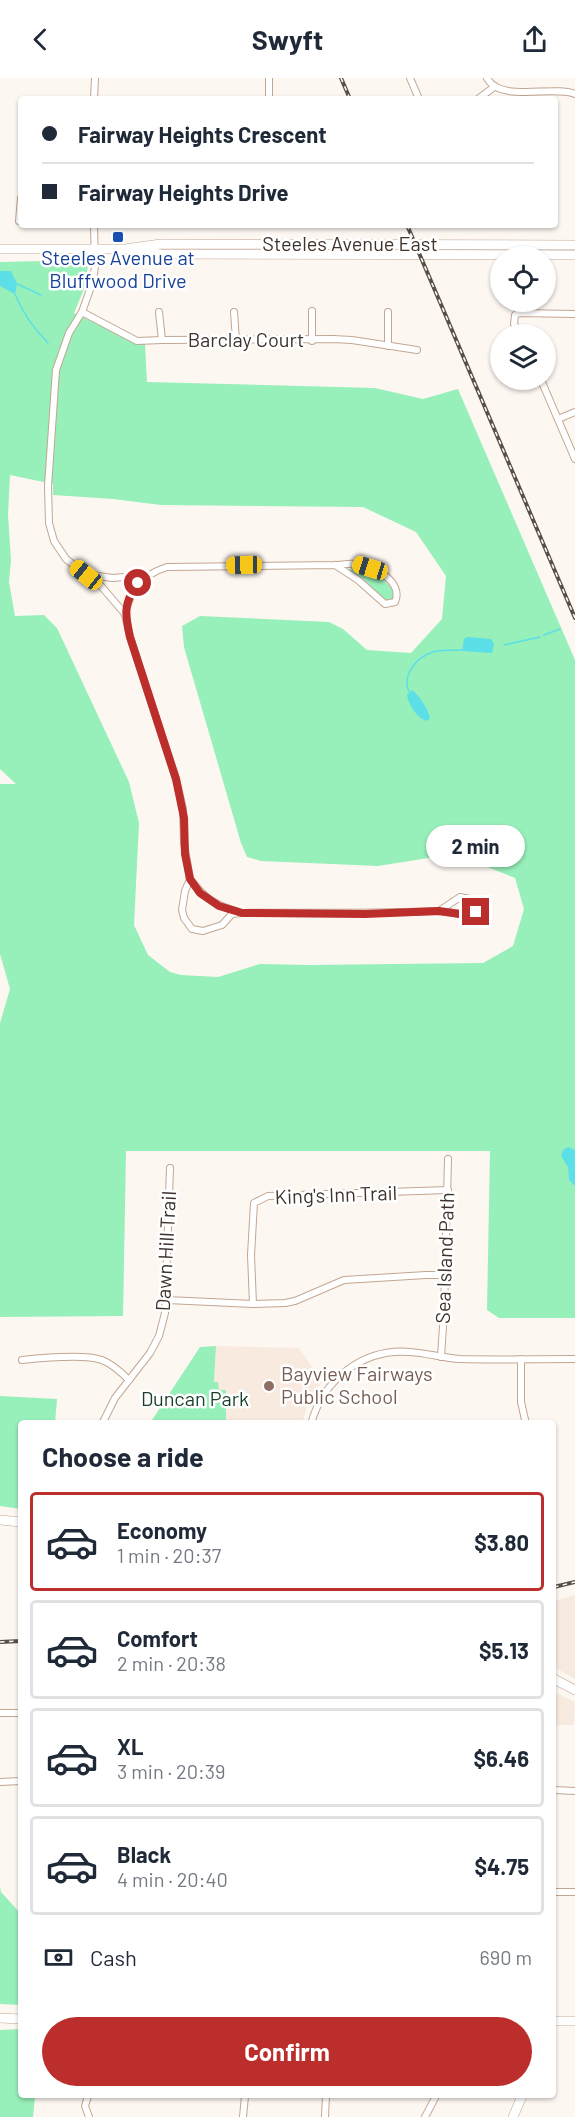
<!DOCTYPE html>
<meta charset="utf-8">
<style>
:root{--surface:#fff;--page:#f6f6f7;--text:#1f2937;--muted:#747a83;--line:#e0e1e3;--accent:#bc2e2c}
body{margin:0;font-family:Barlow,sans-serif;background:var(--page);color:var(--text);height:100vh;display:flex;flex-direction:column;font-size:22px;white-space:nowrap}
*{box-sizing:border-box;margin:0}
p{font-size:20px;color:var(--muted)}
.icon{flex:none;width:33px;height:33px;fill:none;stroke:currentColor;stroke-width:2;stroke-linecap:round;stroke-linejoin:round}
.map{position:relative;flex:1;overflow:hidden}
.panel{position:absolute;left:18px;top:1342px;width:538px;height:678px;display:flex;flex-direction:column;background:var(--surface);border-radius:6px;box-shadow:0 2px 4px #0004}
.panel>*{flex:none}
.guide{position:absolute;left:18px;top:18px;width:540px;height:132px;border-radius:6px;box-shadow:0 2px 4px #0004;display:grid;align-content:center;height:132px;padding:0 24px;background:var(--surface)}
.buttons{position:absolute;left:490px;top:168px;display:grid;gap:12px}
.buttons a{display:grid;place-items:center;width:66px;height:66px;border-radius:50%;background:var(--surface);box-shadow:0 2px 4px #0004;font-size:30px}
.end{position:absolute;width:27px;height:27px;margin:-14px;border:8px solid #bc2e2c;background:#fff;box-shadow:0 0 0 3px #fff}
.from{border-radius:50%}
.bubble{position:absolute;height:42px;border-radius:21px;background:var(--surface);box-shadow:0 2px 4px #0004;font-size:20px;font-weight:700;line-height:42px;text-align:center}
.car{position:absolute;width:18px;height:36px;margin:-18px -9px;border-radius:8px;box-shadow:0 0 4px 2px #0007;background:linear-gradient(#f5c518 24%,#345 0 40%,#f5c518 0 76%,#345 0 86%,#f5c518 0)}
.guide b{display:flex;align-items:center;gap:21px;height:57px;font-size:22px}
.guide b+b{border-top:2px solid var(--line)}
.guide i{width:15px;height:15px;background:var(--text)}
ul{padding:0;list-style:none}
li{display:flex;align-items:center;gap:18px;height:99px;margin:0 12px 9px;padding:0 12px;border:3px solid var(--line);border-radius:6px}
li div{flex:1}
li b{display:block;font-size:22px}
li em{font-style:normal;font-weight:700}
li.current{border-color:var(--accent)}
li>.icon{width:54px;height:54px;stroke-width:1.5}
h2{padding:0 24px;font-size:27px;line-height:72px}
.pay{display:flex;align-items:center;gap:15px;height:66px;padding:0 24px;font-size:22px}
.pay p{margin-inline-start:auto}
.action{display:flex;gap:12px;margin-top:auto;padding:12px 24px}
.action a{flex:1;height:69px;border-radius:36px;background:var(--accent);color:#fff;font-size:24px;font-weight:700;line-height:69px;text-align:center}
header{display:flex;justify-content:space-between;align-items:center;height:78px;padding:0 24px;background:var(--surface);font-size:27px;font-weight:700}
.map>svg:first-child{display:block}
</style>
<header><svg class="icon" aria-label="back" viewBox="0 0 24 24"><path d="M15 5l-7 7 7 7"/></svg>Swyft<svg class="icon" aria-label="share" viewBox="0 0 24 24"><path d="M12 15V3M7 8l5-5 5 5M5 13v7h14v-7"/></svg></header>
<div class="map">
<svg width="575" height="2039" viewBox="0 0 575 2039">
<rect width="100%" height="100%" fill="#fdf7f2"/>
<g fill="#f9eae0">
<polygon points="216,1268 299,1270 322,1304 308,1325 302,1346 226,1345 226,1312 219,1312 214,1304"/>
<polygon points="575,1517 575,1601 554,1589 554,1523"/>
<polygon points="554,1614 575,1624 574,1647 554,1647"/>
</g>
<g fill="#97efb9" fill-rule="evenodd">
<path d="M89,182L84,211L74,235L135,264L145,266L147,304L375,310L423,321L458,311L575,582V1240H499L487,1232L490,1073H126L123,1238L0,1239V945L10,911L0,876V706H16L0,691V184ZM10,397L53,406V417L113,421L161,427L363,429L416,454L446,498L442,541L411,575L367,572L343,551L329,544L200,538L182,548L184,569L241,765L247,779L261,783L378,788L441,778L470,782L515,800L524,831L513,868L483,885L310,887L260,886L218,899L181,897L170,894L148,877L134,847L139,745L129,704L57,550L44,537L15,538L9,504L11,482L8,437Z"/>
<path d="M352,489C369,491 388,500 395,517L392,524L388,525L363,501L350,492Z"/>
<polygon points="216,1268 214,1304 218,1304 219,1312 226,1312 226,1345 150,1345 200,1269"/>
<polygon points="0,1318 57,1321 55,1345 21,1346 21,1431 0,1428"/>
<polygon points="0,1808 1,1814 21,1836 21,1927 0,1926"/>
<polygon points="21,1951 21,2018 35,2018 33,2039 0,2039 0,1952"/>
</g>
<g fill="#5ddfe8">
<polygon points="0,193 11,193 17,206 15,216 0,208"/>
<polygon points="467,559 491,561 494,566 492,575 462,573 464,561"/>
<path d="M412,612C420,618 428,631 430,640L427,643C417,640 409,628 407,617Z"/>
<polygon points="568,1069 575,1072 575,1108 569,1102 568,1089 561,1078 563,1072"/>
</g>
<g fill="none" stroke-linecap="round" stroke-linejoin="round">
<g stroke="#5ddfe8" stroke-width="1.5">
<polyline points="17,206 41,217"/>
<path d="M15,216C23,236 33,250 48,265"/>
<polyline points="544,557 560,551"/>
<polyline points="504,567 540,559"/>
<path d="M409,614C401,597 417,579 433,574C442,571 453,573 462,572"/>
</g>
<defs>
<g id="street">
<polyline points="410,0 419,21"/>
<path d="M487,0C500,25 552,7 575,16"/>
<polyline points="94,21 95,0"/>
<polyline points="269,21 269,0"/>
<polyline points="478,21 494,9"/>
<polyline points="21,120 19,143 21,143"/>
<path d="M94,147L95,188L93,203L82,234L69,255L56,292L48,408L49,445L54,463L66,481L101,508L125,536L130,559L176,701L183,731L184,765L190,801L185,813L182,832L184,840L192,851L203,853L222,847L232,836L242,835C306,834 371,836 435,833C449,832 462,840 475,834L476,827L470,821L460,819L439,833"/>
<polyline points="312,233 312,263"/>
<polyline points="82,234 137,263 162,262 333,261 352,262 417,272"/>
<polyline points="159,234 162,262"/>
<polyline points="234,234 236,262"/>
<polyline points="521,256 514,246 515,237 519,235 575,236"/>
<polyline points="388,268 388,234"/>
<polyline points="541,302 575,381"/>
<polyline points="558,341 575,334"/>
<polyline points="90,497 113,500 145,497"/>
<path d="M125,536C131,511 142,497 167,489L335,487C341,487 349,485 355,486C373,486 404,504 395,524L385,526L358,502L335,487"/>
<path d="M190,801C205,821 215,827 239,834"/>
<polyline points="167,1222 253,1226 285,1225 295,1223 344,1202 426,1197 445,1197"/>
<polyline points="253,1226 251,1177 254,1125 268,1118 448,1112"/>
<polyline points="441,1279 444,1233 448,1081"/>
<polyline points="521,1281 521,1324 526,1346"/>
<path d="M22,1282C41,1280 85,1276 102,1282C112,1286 122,1295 129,1302"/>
<polyline points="102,1346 115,1320 150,1275 159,1258 165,1235 170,1090"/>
<path d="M311,1346C323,1301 364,1270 410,1274C427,1275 443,1280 460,1281C498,1282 537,1281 575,1281"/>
<polyline points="0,1635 21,1635"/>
<polyline points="0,1704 21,1703"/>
<polyline points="554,1712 575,1713"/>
<polyline points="554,1814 575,1814"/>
<polyline points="88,2018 85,2028 89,2039"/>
<polyline points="243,2039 245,2018"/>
<polyline points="325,2039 326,2018"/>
<polyline points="425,2039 436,2018"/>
</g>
<g id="secondary">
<polyline points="0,171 125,171 161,166 575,167"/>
<polyline points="130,173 161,176 575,177"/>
<polyline points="0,1442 21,1444"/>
<polyline points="554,1601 575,1612"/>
<polyline points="0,1940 21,1941"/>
<polyline points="554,1943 575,1943"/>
<polyline points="513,2039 522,2018"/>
</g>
</defs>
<use href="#street" stroke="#c3a691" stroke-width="8"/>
<use href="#secondary" stroke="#c3a691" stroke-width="10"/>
<use href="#street" stroke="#fff" stroke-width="6"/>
<use href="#secondary" stroke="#fff" stroke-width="9"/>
<defs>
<g id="rail">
<polyline points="341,0 350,21"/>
<polyline points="407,147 575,540"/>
<polyline points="554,1509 575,1504"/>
<polyline points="0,1564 21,1563"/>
</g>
</defs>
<use href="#rail" stroke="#5a4f47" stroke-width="4"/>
<use href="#rail" stroke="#fff" stroke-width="1.5" stroke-dasharray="4.5" stroke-linecap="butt"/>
</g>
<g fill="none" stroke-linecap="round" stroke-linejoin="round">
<path stroke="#bc2e2c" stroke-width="8" d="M138,505C123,525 125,537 130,559L176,701L184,740L185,776L190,801L200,815L219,828L242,835L365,836L439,833L467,837L476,834"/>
</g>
<rect fill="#1a4fb4" stroke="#fff" stroke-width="2" x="112" y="153" width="12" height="12" rx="3"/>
<circle fill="#8d6e63" stroke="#fff" stroke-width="2" cx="269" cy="1308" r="6"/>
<g text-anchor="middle" stroke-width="5" stroke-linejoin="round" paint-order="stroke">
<g font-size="20" fill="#3e322a" stroke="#fff">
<text x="350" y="173">Steeles Avenue East</text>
<text x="246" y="269">Barclay Court</text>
<text transform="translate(336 1117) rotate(-2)" y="7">King's Inn Trail</text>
<text transform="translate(166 1173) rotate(-87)" y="7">Dawn Hill Trail</text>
<text transform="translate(445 1180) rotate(-88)" y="7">Sea Island Path</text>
</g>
<g font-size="20" fill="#164399" stroke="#fff">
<text x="118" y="187">Steeles Avenue at<tspan x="118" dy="23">Bluffwood Drive</tspan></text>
</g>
<g font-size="20" fill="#785e54" stroke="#fff" text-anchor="start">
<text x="281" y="1303">Bayview Fairways<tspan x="281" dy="23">Public School</tspan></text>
</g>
<g font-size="20" fill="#1a3f2a" stroke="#fff">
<text x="195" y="1328">Duncan Park</text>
</g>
</g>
</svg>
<div class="buttons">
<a><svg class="icon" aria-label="locate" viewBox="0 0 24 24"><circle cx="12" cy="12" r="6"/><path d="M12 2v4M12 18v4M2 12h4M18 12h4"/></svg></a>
<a><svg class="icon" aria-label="layers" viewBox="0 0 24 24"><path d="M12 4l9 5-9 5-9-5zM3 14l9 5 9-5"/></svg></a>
</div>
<i class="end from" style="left:138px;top:505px"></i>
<i class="end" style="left:476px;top:834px"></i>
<div class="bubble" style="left:426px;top:747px;width:99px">2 min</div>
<i class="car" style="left:244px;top:487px;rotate:269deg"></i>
<i class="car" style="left:370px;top:490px;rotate:287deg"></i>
<i class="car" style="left:86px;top:497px;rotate:309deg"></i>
<div class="guide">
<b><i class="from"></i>Fairway Heights Crescent</b>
<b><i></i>Fairway Heights Drive</b>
</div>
<section class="panel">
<h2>Choose a ride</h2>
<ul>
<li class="current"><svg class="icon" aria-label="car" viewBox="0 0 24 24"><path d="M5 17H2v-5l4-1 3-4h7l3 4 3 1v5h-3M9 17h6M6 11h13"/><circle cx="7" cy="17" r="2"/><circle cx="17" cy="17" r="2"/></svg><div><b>Economy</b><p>1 min · 20:37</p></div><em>$3.80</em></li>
<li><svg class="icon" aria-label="car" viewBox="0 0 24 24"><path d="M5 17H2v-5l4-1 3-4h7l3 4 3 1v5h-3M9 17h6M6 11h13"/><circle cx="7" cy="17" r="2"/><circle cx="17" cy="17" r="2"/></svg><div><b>Comfort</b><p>2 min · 20:38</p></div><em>$5.13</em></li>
<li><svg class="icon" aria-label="car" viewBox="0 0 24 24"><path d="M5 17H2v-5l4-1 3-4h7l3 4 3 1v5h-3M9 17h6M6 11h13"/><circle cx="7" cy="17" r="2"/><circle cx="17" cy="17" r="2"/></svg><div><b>XL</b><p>3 min · 20:39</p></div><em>$6.46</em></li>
<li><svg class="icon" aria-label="car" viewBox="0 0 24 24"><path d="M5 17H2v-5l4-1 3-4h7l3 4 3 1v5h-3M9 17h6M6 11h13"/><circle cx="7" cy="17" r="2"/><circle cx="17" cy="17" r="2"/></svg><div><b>Black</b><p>4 min · 20:40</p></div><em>$4.75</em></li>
</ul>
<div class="pay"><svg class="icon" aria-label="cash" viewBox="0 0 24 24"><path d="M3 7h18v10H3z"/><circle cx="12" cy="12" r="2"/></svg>Cash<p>690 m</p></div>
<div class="action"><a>Confirm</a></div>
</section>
</div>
